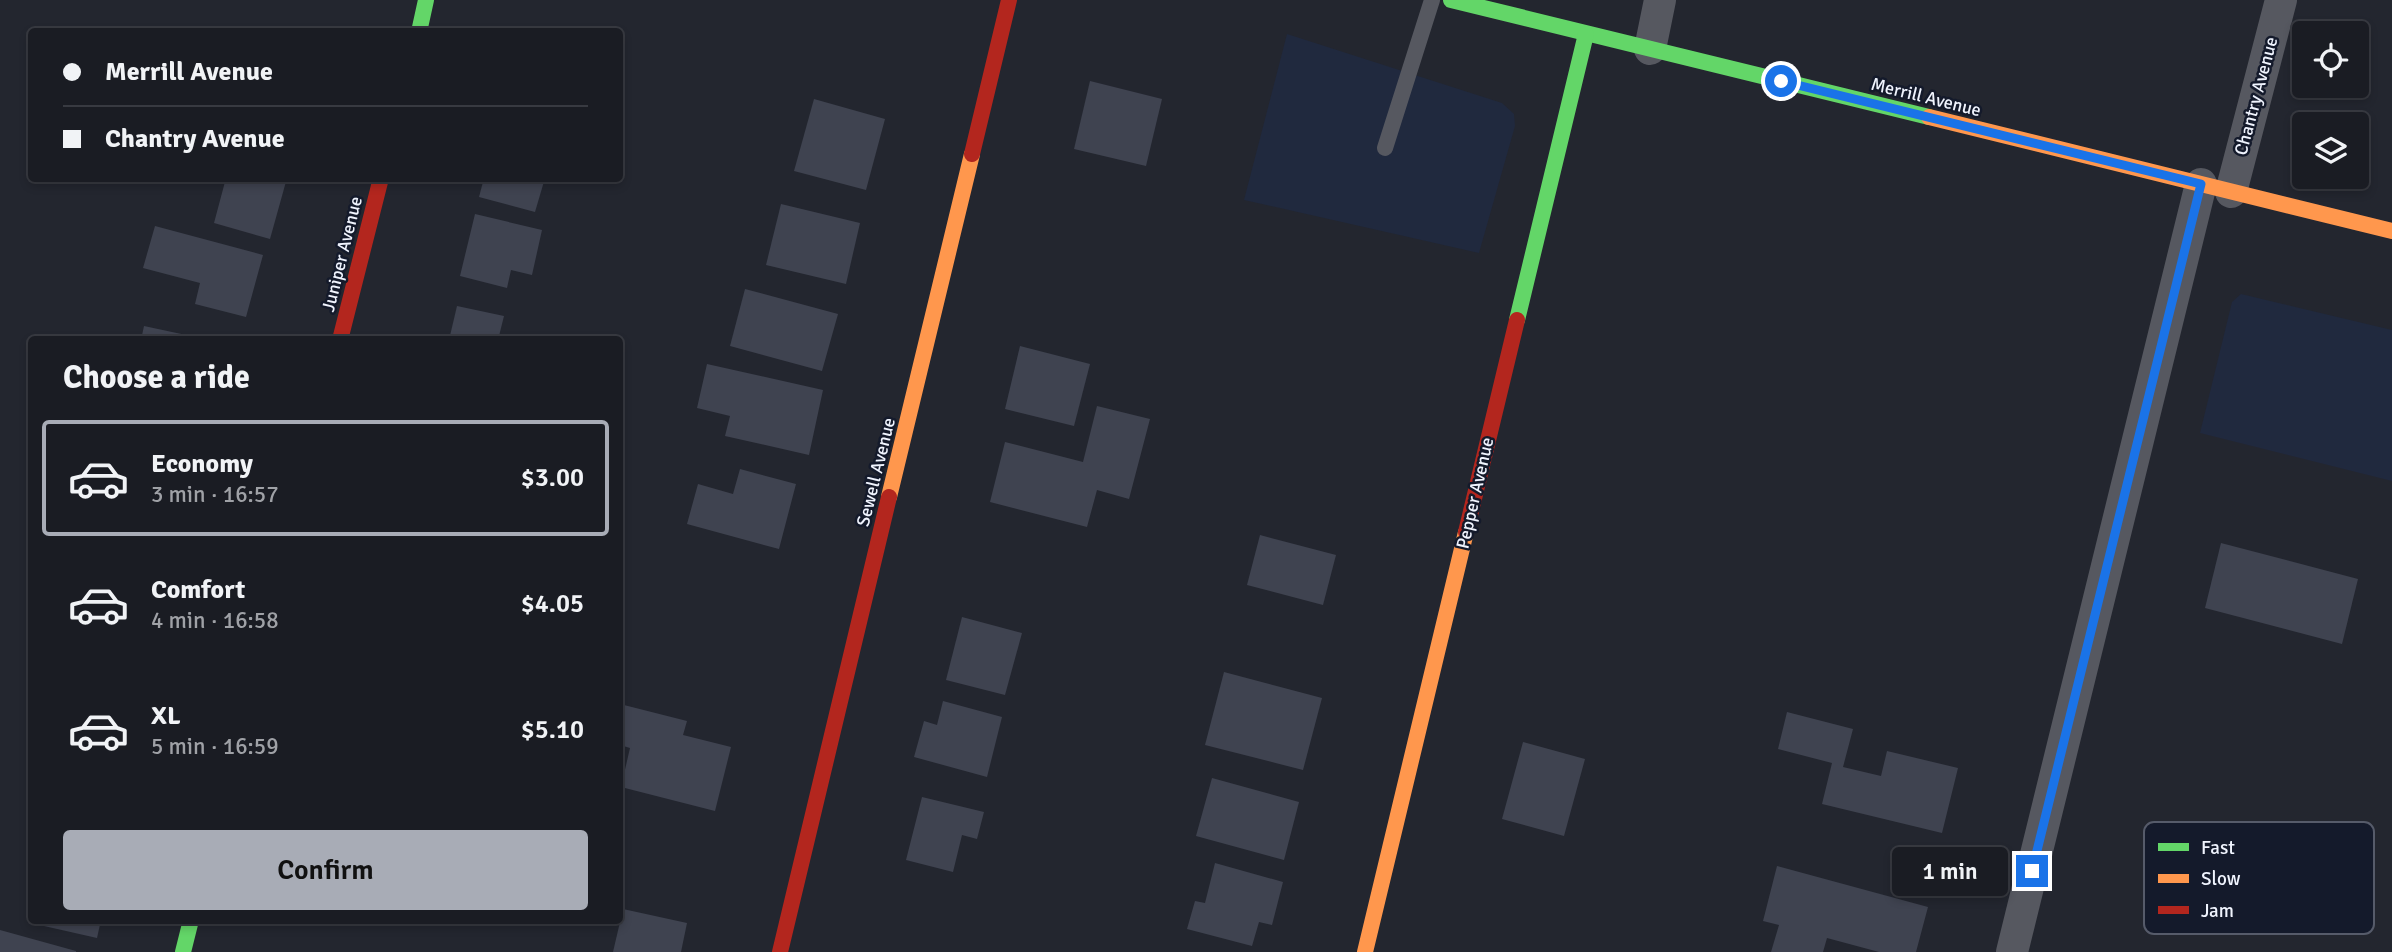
<!DOCTYPE html>
<meta charset="utf-8">
<style>
:root{--surface:#1a1c23;--page:#272930;--text:#f1f3f6;--muted:#9fa1a6;--line:#383a41;--accent:#a8acb6}
body{margin:0;font-family:Signika,sans-serif;background:var(--page);color:var(--text);height:100vh;display:flex;flex-direction:column;font-size:26px;white-space:nowrap}
*{box-sizing:border-box;margin:0}
p{font-size:23px;color:var(--muted)}
.icon{flex:none;width:38px;height:38px;fill:none;stroke:currentColor;stroke-width:2;stroke-linecap:round;stroke-linejoin:round}
.map{position:relative;flex:1;overflow:hidden}
.drawer{position:absolute;left:28px;top:336px;width:595px;height:588px;display:flex;flex-direction:column;background:var(--surface);border-radius:7px;box-shadow:0 4px 10px #0003,0 0 0 2px var(--line)}
.drawer>*{flex:none}
.guide{position:absolute;left:28px;top:28px;width:595px;height:154px;border-radius:7px;box-shadow:0 4px 10px #0003,0 0 0 2px var(--line);display:grid;align-content:center;height:154px;padding:0 35px;background:var(--surface)}
.tools{position:absolute;left:2292px;top:21px;display:grid;gap:14px}
.tools a{display:grid;place-items:center;width:77px;height:77px;border-radius:7px;background:var(--surface);box-shadow:0 4px 10px #0003,0 0 0 2px var(--line);font-size:35px}
.end{position:absolute;width:32px;height:32px;margin:-16px;border:9px solid #1a73e8;background:#fff;box-shadow:0 0 0 4px #fff}
.from{border-radius:50%}
.bubble{position:absolute;height:49px;border-radius:7px;background:var(--surface);box-shadow:0 4px 10px #0003,0 0 0 2px var(--line);font-size:23px;font-weight:600;line-height:49px;text-align:center}
.guide b{display:flex;align-items:center;gap:24px;height:66px;font-size:26px}
.guide b+b{border-top:2px solid var(--line)}
.guide i{width:18px;height:18px;background:var(--text)}
ul{padding:0;list-style:none}
li{display:flex;align-items:center;gap:21px;height:116px;margin:0 14px 10px;padding:0 21px;border:4px solid transparent;border-radius:7px}
li div{flex:1}
li b{display:block;font-size:26px}
li em{font-style:normal;font-weight:600}
li.selected{border-color:var(--accent)}
li>.icon{width:63px;height:63px;stroke-width:1.5}
h2{padding:0 35px;font-size:32px;line-height:84px}
.button{display:flex;gap:14px;margin-top:auto;padding:14px 35px}
.button a{flex:1;height:80px;border-radius:7px;background:var(--accent);color:#111;font-size:28px;font-weight:600;line-height:80px;text-align:center}
.map>svg:first-child{display:block}
</style>
<div class="map">
<svg width="2392" height="952" viewBox="0 0 2392 952">
<rect width="100%" height="100%" fill="#23262f"/>
<g fill="#20293e">
<polygon points="1287,34 1502,103 1514,114 1515,126 1479,253 1244,200"/>
<polygon points="2241,294 2392,330 2392,481 2200,433 2232,302"/>
</g>
<g fill="#3f4350">
<polygon points="1090,81 1162,99 1146,166 1074,149"/>
<polygon points="814,99 885,119 866,190 794,171"/>
<polygon points="226,178 287,178 270,239 214,223"/>
<polygon points="484,178 545,178 535,212 479,197"/>
<polygon points="781,204 860,223 846,284 766,265"/>
<polygon points="475,214 542,230 532,275 511,270 507,288 460,276"/>
<polygon points="155,226 263,255 246,317 195,304 200,283 143,268"/>
<polygon points="745,289 838,314 822,371 730,346"/>
<polygon points="457,306 504,316 498,340 449,340"/>
<polygon points="144,326 200,338 200,340 141,340"/>
<polygon points="1020,346 1090,364 1074,426 1005,409"/>
<polygon points="707,364 823,390 809,455 725,436 730,416 697,408"/>
<polygon points="1097,406 1150,419 1129,499 1097,490 1087,527 990,502 1005,442 1083,462"/>
<polygon points="740,469 796,484 779,549 687,524 698,484 733,494"/>
<polygon points="1260,535 1336,555 1323,605 1247,585"/>
<polygon points="2221,543 2358,579 2342,644 2205,608"/>
<polygon points="962,617 1022,633 1005,695 946,680"/>
<polygon points="1224,672 1322,698 1303,770 1205,745"/>
<polygon points="943,701 1002,717 987,777 914,757 924,721 937,725"/>
<polygon points="620,704 687,721 683,735 731,747 715,811 621,787 630,748 620,745"/>
<polygon points="1787,712 1853,729 1843,767 1881,776 1887,751 1958,768 1942,833 1822,804 1832,763 1778,749"/>
<polygon points="1523,742 1585,759 1564,836 1502,819"/>
<polygon points="1212,778 1299,802 1284,860 1196,836"/>
<polygon points="922,797 984,812 977,839 962,835 953,872 906,860"/>
<polygon points="1215,863 1283,882 1272,925 1259,922 1252,946 1187,929 1195,901 1205,903"/>
<polygon points="1777,866 1928,907 1916,952 1879,952 1827,938 1823,952 1771,952 1779,925 1763,921"/>
<polygon points="623,909 687,923 681,952 613,952"/>
<polygon points="45,920 101,920 97,938 44,926"/>
<polygon points="0,930 76,951 76,952 0,952"/>
</g>
<g fill="none" stroke-linecap="round" stroke-linejoin="round">
<polyline stroke="#565860" stroke-width="16" points="1385,148 1432,0"/>
<g stroke="#565860" stroke-width="32">
<polyline points="1650,49 1660,0"/>
<polyline points="2231,192 2281,0"/>
<polyline points="2012,952 2201,184"/>
</g>
<g stroke="#63d668" stroke-width="16">
<polyline points="1451,0 1929,117"/>
<polyline points="419,32 426,0"/>
<polyline points="1517,320 1586,34"/>
<polyline points="183,952 191,920"/>
</g>
<g stroke="#ff974d" stroke-width="16">
<polyline points="1929,117 2392,231"/>
<polyline points="889,497 972,154"/>
<polyline points="1365,952 1466,532"/>
</g>
<g stroke="#b3261e" stroke-width="16">
<polyline points="972,154 1009,0"/>
<polyline points="340,340 381,178"/>
<polyline points="1466,532 1517,320"/>
<polyline points="780,952 889,497"/>
</g>
</g>
<g fill="none" stroke-linecap="round" stroke-linejoin="round">
<polyline stroke="#1a73e8" stroke-width="9" points="1781,81 2201,184 2032,871"/>
</g>
<g text-anchor="middle" stroke-width="5" stroke-linejoin="round" paint-order="stroke">
<g font-size="18" fill="#f0f4fe" stroke="#141a2b">
<text transform="translate(2256 96) rotate(-75)" y="6">Chantry Avenue</text>
<text transform="translate(1926 97) rotate(14)" y="6">Merrill Avenue</text>
<text transform="translate(342 254) rotate(-76)" y="6">Juniper Avenue</text>
<text transform="translate(876 472) rotate(-76)" y="6">Sewell Avenue</text>
<text transform="translate(1475 493) rotate(-77)" y="6">Pepper Avenue</text>
</g>
</g>
<rect x="2144" y="822" width="230" height="112" rx="10" fill="#141a2b" stroke="#565b6a" stroke-width="2"/>
<rect x="2158" y="843" width="31" height="8" fill="#63d668"/>
<rect x="2158" y="874" width="31" height="9" fill="#ff974d"/>
<rect x="2158" y="906" width="31" height="8" fill="#b3261e"/>
<g font-size="19" fill="#f0f4fe">
<text x="2201" y="854">Fast</text>
<text x="2201" y="885">Slow</text>
<text x="2201" y="917">Jam</text>
</g>
</svg>
<div class="tools">
<a><svg class="icon" aria-label="locate" viewBox="0 0 24 24"><circle cx="12" cy="12" r="6"/><path d="M12 2v4M12 18v4M2 12h4M18 12h4"/></svg></a>
<a><svg class="icon" aria-label="layers" viewBox="0 0 24 24"><path d="M12 4l9 5-9 5-9-5zM3 14l9 5 9-5"/></svg></a>
</div>
<i class="end from" style="left:1781px;top:81px"></i>
<i class="end" style="left:2032px;top:871px"></i>
<div class="bubble" style="left:1892px;top:847px;width:116px">1 min</div>
<div class="guide">
<b><i class="from"></i>Merrill Avenue</b>
<b><i></i>Chantry Avenue</b>
</div>
<section class="drawer">
<h2>Choose a ride</h2>
<ul>
<li class="selected"><svg class="icon" aria-label="car" viewBox="0 0 24 24"><path d="M5 17H2v-5l4-1 3-4h7l3 4 3 1v5h-3M9 17h6M6 11h13"/><circle cx="7" cy="17" r="2"/><circle cx="17" cy="17" r="2"/></svg><div><b>Economy</b><p>3 min · 16:57</p></div><em>$3.00</em></li>
<li><svg class="icon" aria-label="car" viewBox="0 0 24 24"><path d="M5 17H2v-5l4-1 3-4h7l3 4 3 1v5h-3M9 17h6M6 11h13"/><circle cx="7" cy="17" r="2"/><circle cx="17" cy="17" r="2"/></svg><div><b>Comfort</b><p>4 min · 16:58</p></div><em>$4.05</em></li>
<li><svg class="icon" aria-label="car" viewBox="0 0 24 24"><path d="M5 17H2v-5l4-1 3-4h7l3 4 3 1v5h-3M9 17h6M6 11h13"/><circle cx="7" cy="17" r="2"/><circle cx="17" cy="17" r="2"/></svg><div><b>XL</b><p>5 min · 16:59</p></div><em>$5.10</em></li>
</ul>
<div class="button"><a>Confirm</a></div>
</section>
</div>
